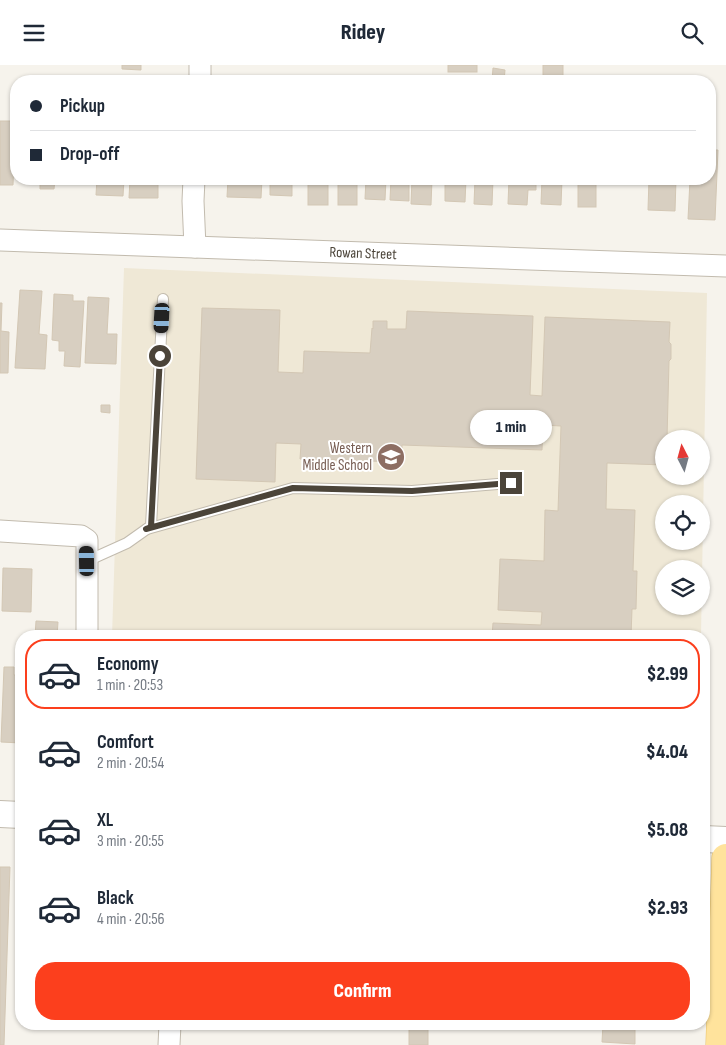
<!DOCTYPE html>
<meta charset="utf-8">
<style>
:root{--surface:#fff;--page:#f6f6f7;--text:#1f2937;--muted:#747a83;--line:#e0e1e3;--accent:#fc3f1d}
body{margin:0;font-family:"Sofia Sans Condensed",sans-serif;background:var(--page);color:var(--text);height:100vh;display:flex;flex-direction:column;font-size:19px;white-space:nowrap}
*{box-sizing:border-box;margin:0}
p{font-size:16px;color:var(--muted)}
.icon{flex:none;width:28px;height:28px;fill:none;stroke:currentColor;stroke-width:2;stroke-linecap:round;stroke-linejoin:round}
.map{position:relative;flex:1;overflow:hidden}
.panel{position:absolute;left:15px;top:565px;width:695px;height:400px;display:flex;flex-direction:column;background:var(--surface);border-radius:20px;box-shadow:0 1px 4px #0004}
.panel>*{flex:none}
.hud{position:absolute;left:10px;top:10px;width:706px;height:110px;border-radius:20px;box-shadow:0 1px 4px #0004;display:grid;align-content:center;height:110px;padding:0 20px;background:var(--surface)}
.needle{width:32px;rotate:354deg}
.tools{position:absolute;left:655px;top:365px;display:grid;gap:10px}
.tools a{display:grid;place-items:center;width:55px;height:55px;border-radius:50%;background:var(--surface);box-shadow:0 1px 4px #0004;font-size:25px}
.end{position:absolute;width:22px;height:22px;margin:-11px;border:6px solid #4b4439;background:#fff;box-shadow:0 0 0 2px #fff}
.from{border-radius:50%}
.bubble{position:absolute;height:35px;border-radius:18px;background:var(--surface);box-shadow:0 1px 4px #0004;font-size:16px;font-weight:800;line-height:35px;text-align:center}
.car{position:absolute;width:15px;height:30px;margin:-15px -8px;border-radius:6px;box-shadow:0 0 4px 1px #0007;background:linear-gradient(#222 24%,#8ab4d8 0 40%,#222 0 76%,#8ab4d8 0 86%,#222 0)}
.hud b{display:flex;align-items:center;gap:18px;height:48px;font-size:19px}
.hud b+b{border-top:1px solid var(--line)}
.hud i{width:12px;height:12px;background:var(--text)}
ul{padding:9px 0 0;list-style:none}
li{display:flex;align-items:center;gap:15px;height:70px;margin:0 10px 8px;padding:0 10px;border:2px solid transparent;border-radius:20px}
li div{flex:1}
li b{display:block;font-size:19px}
li em{font-style:normal;font-weight:800}
li.current{border-color:var(--accent)}
li>.icon{width:45px;height:45px;stroke-width:1.5}
.button{display:flex;gap:10px;margin-top:auto;padding:10px 20px}
.button a{flex:1;height:58px;border-radius:20px;background:var(--accent);color:#fff;font-size:20px;font-weight:800;line-height:58px;text-align:center}
header{display:flex;justify-content:space-between;align-items:center;height:65px;padding:0 20px;background:var(--surface);font-size:22px;font-weight:800}
.map>svg:first-child{display:block}
</style>
<header><svg class="icon" aria-label="menu" viewBox="0 0 24 24"><path d="M4 6h16M4 12h16M4 18h16"/></svg>Ridey<svg class="icon" aria-label="search" viewBox="0 0 24 24"><circle cx="10" cy="10" r="6"/><path d="M15 15l6 6"/></svg></header>
<div class="map">
<svg width="726" height="980" viewBox="0 0 726 980">
<rect width="100%" height="100%" fill="#f6f3ec"/>
<path fill="#efe8d6" fill-rule="evenodd" d="M124,203L707,228L701,571H112ZM664,374H701V411H664ZM664,439H701V476H664ZM664,504H701V541H664Z"/>
<g fill="#d8cfc1" stroke="#d3c7b4">
<polygon points="122,0 141,0 141,5 122,4"/>
<rect x="448" y="0" width="29" height="7"/>
<rect x="543" y="0" width="20" height="16"/>
<polygon points="493,3 505,5 504,16 492,16"/>
<polygon points="108,12 149,14 149,16 108,16"/>
<polygon points="0,56 16,56 16,93 14,93 13,120 0,120"/>
<polygon points="710,85 718,85 715,155 688,154 690,115 683,115 684,114 710,114"/>
<polygon points="23,114 55,114 54,124 40,124 40,117 23,117"/>
<polygon points="97,114 124,114 123,131 96,130"/>
<polygon points="130,114 158,114 158,133 129,133"/>
<polygon points="228,114 262,114 261,133 227,132"/>
<polygon points="270,114 292,114 292,131 270,130"/>
<rect x="308" y="114" width="20" height="26"/>
<rect x="338" y="114" width="19" height="26"/>
<polygon points="366,114 386,114 385,135 365,134"/>
<polygon points="391,114 409,114 409,136 390,135"/>
<polygon points="412,114 432,114 431,140 411,139"/>
<polygon points="445,114 466,114 465,137 445,136"/>
<polygon points="475,114 493,114 492,140 474,139"/>
<polygon points="509,114 536,114 536,125 528,125 527,140 508,139"/>
<polygon points="542,114 562,114 561,140 541,139"/>
<rect x="578" y="114" width="18" height="28"/>
<polygon points="649,114 676,114 675,146 648,145"/>
<polygon points="20,225 42,226 39,269 47,270 45,304 15,303"/>
<polygon points="54,229 73,230 73,236 84,236 80,302 64,301 65,286 59,286 59,276 52,275"/>
<polygon points="88,232 109,233 107,269 117,269 116,299 85,298"/>
<polygon points="0,238 2,238 1,266 9,267 8,308 0,308"/>
<polygon points="202,243 280,245 278,307 303,308 304,286 370,288 372,263 373,264 373,256 387,256 387,264 406,264 407,246 533,251 530,330 542,331 545,252 670,257 669,277 671,279 671,294 669,296 667,374 664,374 664,400 607,398 606,444 635,445 633,506 637,506 636,544 632,544 631,571 492,571 493,558 541,560 542,547 498,545 500,494 544,496 545,445 558,446 561,361 543,360 542,385 402,380 402,397 300,394 301,379 276,378 275,417 196,414"/>
<polygon points="101,340 110,340 110,348 101,347"/>
<polygon points="3,503 32,504 31,547 2,546"/>
<polygon points="36,556 58,557 57,571 35,571"/>
<polygon points="4,602 14,602 14,610 21,610 21,678 1,677"/>
<polygon points="0,802 10,802 4,980 0,980"/>
<rect x="409" y="959" width="19" height="21"/>
<polygon points="603,959 635,959 635,979 602,977"/>
</g>
<g fill="none" stroke-linecap="round" stroke-linejoin="round">
<defs>
<g id="service">
<polyline points="147,464 293,423 412,426 511,418"/>
<polyline points="87,496 127,478 151,461 163,234"/>
</g>
<g id="minor">
<polyline points="200,16 200,0"/>
<polyline points="194,114 193,136 195,182"/>
<polyline points="0,175 726,201"/>
<polyline points="0,466 81,471 87,475 87,571"/>
<polyline points="169,980 170,959"/>
</g>
<g id="tertiary">
<polyline points="0,749 21,750"/>
<polyline points="704,774 726,775"/>
</g>
<polyline id="primary" points="720,980 726,793"/>
</defs>
<use href="#service" stroke="#c2bbae" stroke-width="12"/>
<use href="#minor" stroke="#c2bbae" stroke-width="23"/>
<use href="#tertiary" stroke="#c2bbae" stroke-width="28"/>
<use href="#primary" stroke="#e6c16a" stroke-width="29"/>
<use href="#service" stroke="#fff" stroke-width="10"/>
<use href="#minor" stroke="#fff" stroke-width="21"/>
<use href="#tertiary" stroke="#fff" stroke-width="26"/>
<use href="#primary" stroke="#ffe39c" stroke-width="28"/>
</g>
<g fill="none" stroke-linecap="round" stroke-linejoin="round">
<polyline stroke="#4b4439" stroke-width="6" points="160,291 151,462 146,464 293,423 412,426 511,418"/>
</g>
<defs>
<symbol id="school-disc" viewBox="-11 -11 22 22"><circle r="9.5" fill="#8d6e63" stroke="#fff"/><path d="M0-5L7-2L0 1L-7-2ZM-4 1L0 2.5L4 1V4Q0 6-4 4Z" fill="#fff"/></symbol>
</defs>
<g fill-rule="evenodd">
<use href="#school-disc" x="375" y="376" width="32" height="32"/>
</g>
<g text-anchor="middle" stroke-width="4" stroke-linejoin="round" paint-order="stroke">
<g font-size="15" fill="#4b4439" stroke="#fff">
<text transform="translate(363 188) rotate(2)" y="5">Rowan Street</text>
</g>
<g font-size="15" fill="#785e54" stroke="#fff" text-anchor="end">
<text x="372" y="388">Western<tspan x="372" dy="17">Middle School</tspan></text>
</g>
</g>
</svg>
<div class="tools">
<a><svg class="needle" viewBox="-14 -14 28 28"><path d="M0-13l5 13h-10z" fill="#e53935"/><path d="M0 13l5-13h-10z" fill="#747a83"/></svg></a>
<a><svg class="icon" aria-label="locate" viewBox="0 0 24 24"><circle cx="12" cy="12" r="6"/><path d="M12 2v4M12 18v4M2 12h4M18 12h4"/></svg></a>
<a><svg class="icon" aria-label="layers" viewBox="0 0 24 24"><path d="M12 4l9 5-9 5-9-5zM3 14l9 5 9-5"/></svg></a>
</div>
<i class="end from" style="left:160px;top:291px"></i>
<i class="end" style="left:511px;top:418px"></i>
<div class="bubble" style="left:470px;top:345px;width:82px">1 min</div>
<i class="car" style="left:162px;top:253px;rotate:183deg"></i>
<i class="car" style="left:87px;top:496px;rotate:359deg"></i>
<div class="hud">
<b><i class="from"></i>Pickup</b>
<b><i></i>Drop-off</b>
</div>
<section class="panel">
<ul>
<li class="current"><svg class="icon" aria-label="car" viewBox="0 0 24 24"><path d="M5 17H2v-5l4-1 3-4h7l3 4 3 1v5h-3M9 17h6M6 11h13"/><circle cx="7" cy="17" r="2"/><circle cx="17" cy="17" r="2"/></svg><div><b>Economy</b><p>1 min · 20:53</p></div><em>$2.99</em></li>
<li><svg class="icon" aria-label="car" viewBox="0 0 24 24"><path d="M5 17H2v-5l4-1 3-4h7l3 4 3 1v5h-3M9 17h6M6 11h13"/><circle cx="7" cy="17" r="2"/><circle cx="17" cy="17" r="2"/></svg><div><b>Comfort</b><p>2 min · 20:54</p></div><em>$4.04</em></li>
<li><svg class="icon" aria-label="car" viewBox="0 0 24 24"><path d="M5 17H2v-5l4-1 3-4h7l3 4 3 1v5h-3M9 17h6M6 11h13"/><circle cx="7" cy="17" r="2"/><circle cx="17" cy="17" r="2"/></svg><div><b>XL</b><p>3 min · 20:55</p></div><em>$5.08</em></li>
<li><svg class="icon" aria-label="car" viewBox="0 0 24 24"><path d="M5 17H2v-5l4-1 3-4h7l3 4 3 1v5h-3M9 17h6M6 11h13"/><circle cx="7" cy="17" r="2"/><circle cx="17" cy="17" r="2"/></svg><div><b>Black</b><p>4 min · 20:56</p></div><em>$2.93</em></li>
</ul>
<div class="button"><a>Confirm</a></div>
</section>
</div>
